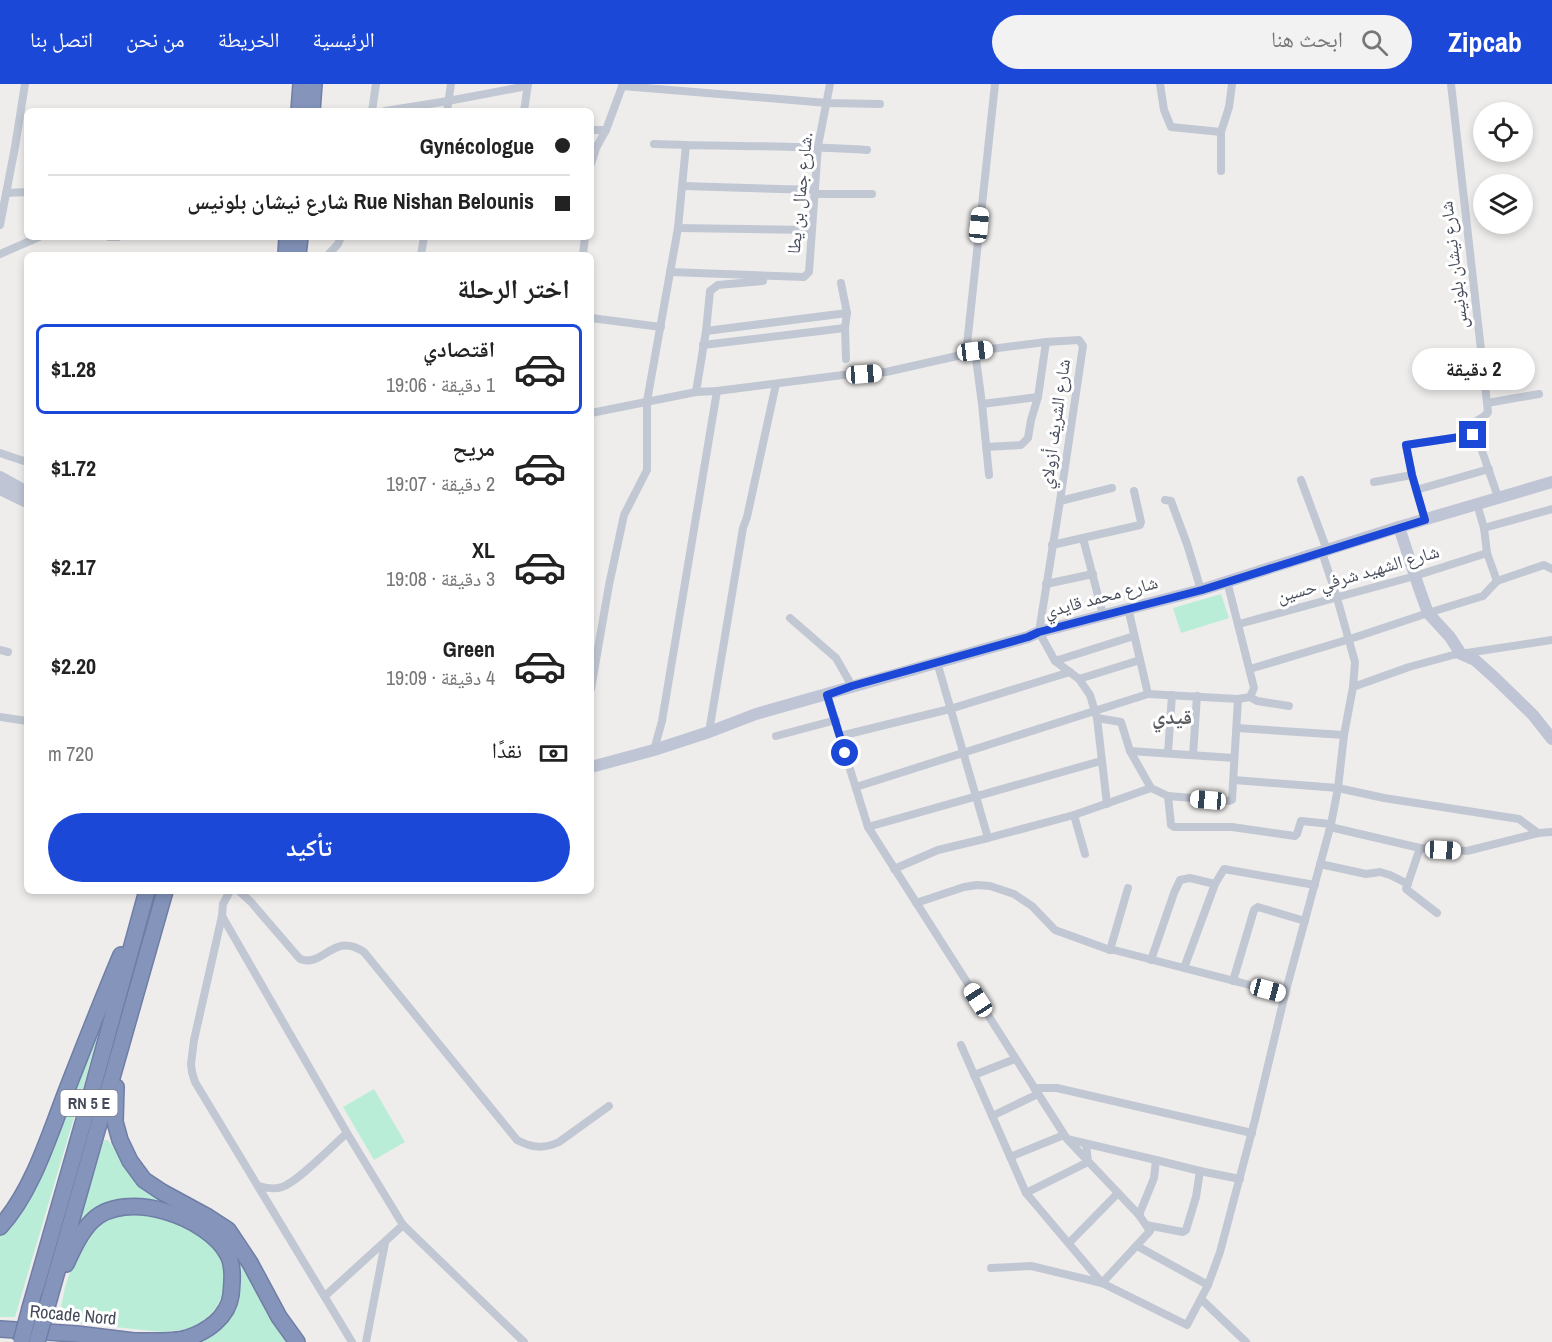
<!DOCTYPE html>
<html lang="ar">
<meta charset="utf-8">
<style>
:root{--surface:#fff;--page:#f2f2f2;--text:#222;--muted:#767676;--line:#e0e0e0;--accent:#1c48d8}
body{margin:0;font-family:"Archivo Narrow","Noto Naskh Arabic",sans-serif;background:var(--page);color:var(--text);direction:rtl;height:100vh;display:flex;flex-direction:column;font-size:22px;white-space:nowrap}
*{box-sizing:border-box;margin:0}
p{font-size:20px;color:var(--muted)}
.icon{flex:none;width:33px;height:33px;fill:none;stroke:currentColor;stroke-width:2;stroke-linecap:round;stroke-linejoin:round}
.map{position:relative;flex:1;overflow:hidden;direction:ltr}
.panel{position:absolute;left:24px;top:168px;width:570px;height:642px;display:flex;flex-direction:column;background:var(--surface);border-radius:9px;box-shadow:0 3px 9px #0003;direction:rtl}
.panel>*{flex:none}
.hud{position:absolute;left:24px;top:24px;width:570px;height:132px;border-radius:9px;box-shadow:0 3px 9px #0003;direction:rtl;display:grid;align-content:center;height:132px;padding:0 24px;background:var(--surface)}
.buttons{position:absolute;left:1473px;top:18px;display:grid;gap:12px}
.buttons a{display:grid;place-items:center;width:60px;height:60px;border-radius:50%;background:var(--surface);box-shadow:0 3px 9px #0003;font-size:30px}
.end{position:absolute;width:27px;height:27px;margin:-14px;border:8px solid #1c48d8;background:#fff;box-shadow:0 0 0 3px #fff}
.from{border-radius:50%}
.bubble{position:absolute;height:42px;border-radius:21px;background:var(--surface);box-shadow:0 3px 9px #0003;font-size:20px;font-weight:700;line-height:42px;text-align:center;direction:rtl}
.car{position:absolute;width:18px;height:36px;margin:-18px -9px;border-radius:8px;box-shadow:0 0 4px 2px #0007;background:linear-gradient(#fff 24%,#345 0 40%,#fff 0 76%,#345 0 86%,#fff 0)}
.hud b{display:flex;align-items:center;gap:21px;height:57px;font-size:22px}
.hud b+b{border-top:2px solid var(--line)}
.hud i{width:15px;height:15px;background:var(--text)}
ul{padding:0;list-style:none}
li{display:flex;align-items:center;gap:18px;height:90px;margin:0 12px 9px;padding:0 12px;border:3px solid transparent;border-radius:9px}
li div{flex:1}
li b{display:block;font-size:22px}
li em{font-style:normal;font-weight:700}
li.current{border-color:var(--accent)}
li>.icon{width:54px;height:54px;stroke-width:1.5}
h2{padding:0 24px;font-size:27px;line-height:72px}
.pay{display:flex;align-items:center;gap:15px;height:66px;padding:0 24px;font-size:22px}
.pay p{margin-inline-start:auto}
.cta{display:flex;gap:12px;margin-top:auto;padding:12px 24px}
.cta a{flex:1;height:69px;border-radius:36px;background:var(--accent);color:#fff;font-size:24px;font-weight:700;line-height:69px;text-align:center}
header{display:flex;align-items:center;gap:36px;box-sizing:border-box;height:84px;padding:0 30px;background:var(--accent);color:#fff}
header strong{font-size:28px}
nav{display:flex;gap:33px;margin-inline-start:auto;font-size:21px}
.search{width:420px;height:54px;background:var(--page);display:flex;align-items:center;gap:15px;box-sizing:border-box;padding:0 21px;border-radius:33px;color:var(--muted);font-size:22px}
.map>svg:first-child{display:block}
</style>
<header>
<strong>Zipcab</strong>
<div class="search"><svg class="icon" aria-label="search" viewBox="0 0 24 24"><circle cx="10" cy="10" r="6"/><path d="M15 15l6 6"/></svg>ابحث هنا</div>
<nav><a>الرئيسية</a><a>الخريطة</a><a>من نحن</a><a>اتصل بنا</a></nav>
</header>
<div class="map">
<svg width="1552" height="1258" viewBox="0 0 1552 1258">
<rect width="100%" height="100%" fill="#efedec"/>
<g fill="#baedd8">
<polygon points="1221,510 1229,534 1181,549 1173,524"/>
<polygon points="94,955 96,959 15,1233 0,1233 0,1152 8,1143"/>
<polygon points="374,1005 405,1058 374,1076 343,1023"/>
<path d="M104,1056H108L129,1085L142,1099L155,1108L209,1138L232,1159L243,1176L276,1239L292,1258H200C210,1247 225,1241 231,1225C235,1218 236,1207 236,1198C236,1185 234,1169 226,1159C200,1126 144,1109 104,1121C95,1124 86,1133 78,1139Z"/>
<polygon points="121,1130 149,1130 190,1144 203,1151 218,1169 225,1184 223,1208 217,1223 202,1239 183,1246 162,1248 58,1237 65,1203 75,1173 99,1138"/>
</g>
<g fill="none" stroke-linecap="round" stroke-linejoin="round">
<defs>
<g id="highway">
<polyline points="299,27 301,0"/>
<polyline points="312,27 314,0"/>
<polyline points="286,171 287,153"/>
<polyline points="298,171 300,153"/>
<polyline points="116,1003 115,1038 120,1056 130,1077 144,1096 162,1108 208,1133 228,1146 250,1179 279,1233 297,1258"/>
<path d="M0,1143C32,1108 49,1052 66,1008C84,962 102,916 121,871"/>
<path d="M66,1180C73,1165 80,1149 92,1137C125,1104 209,1133 228,1171C234,1183 232,1199 231,1211C228,1233 207,1248 187,1254C175,1258 151,1257 137,1257"/>
<polyline points="50,1212 165,807"/>
<polyline points="30,1224 84,1036 147,807"/>
<polyline points="0,1245 77,1250 142,1258"/>
</g>
</defs>
<use href="#highway" stroke="#707ea6" stroke-width="18"/>
<g stroke="#c2c8d3" stroke-width="8">
<polyline points="1160,0 1164,26 1171,43 1221,48"/>
<path d="M1451,0L1488,328C1480,340 1474,329 1473,351"/>
<polyline points="622,2 827,19 880,20"/>
<polyline points="372,27 376,0"/>
<polyline points="385,27 448,17 527,2"/>
<polyline points="447,27 451,0"/>
<polyline points="524,27 528,0"/>
<polyline points="591,46 606,46"/>
<path d="M654,60C725,63 796,61 867,66"/>
<polyline points="591,80 596,64 606,46 623,0"/>
<polyline points="1221,87 1221,48 1229,23 1232,0"/>
<polyline points="683,102 815,106"/>
<polyline points="6,109 27,108"/>
<polyline points="815,110 872,110"/>
<polyline points="0,141 15,63 25,0"/>
<polyline points="678,144 811,146"/>
<polyline points="109,153 118,153"/>
<polyline points="0,170 39,153"/>
<polyline points="328,171 338,160 341,153"/>
<polyline points="421,171 424,153"/>
<polyline points="583,171 585,153"/>
<polyline points="670,188 804,193 809,188 818,62 830,0"/>
<polyline points="841,199 847,229 845,244 846,275"/>
<polyline points="591,234 661,243"/>
<polyline points="706,247 847,229"/>
<polyline points="703,261 845,244"/>
<polyline points="975,267 982,320"/>
<polyline points="966,270 995,0"/>
<polyline points="696,308 706,247 710,207 718,201 763,197"/>
<polyline points="1487,319 1539,310"/>
<polyline points="591,329 696,308 717,307 843,291 886,288 966,270 975,267 1046,258 1079,256 1083,262 1060,417 1039,548 1055,577 1079,595 1090,611 1097,634 1107,720"/>
<polyline points="986,363 1021,361 1028,354 1031,336 1038,313"/>
<polyline points="0,369 24,377"/>
<polyline points="989,391 982,320 1038,313 1046,258"/>
<polyline points="1412,391 1406,361 1473,351 1474,357 1481,364 1498,413"/>
<polyline points="1301,396 1327,466"/>
<polyline points="1374,398 1412,391 1416,406"/>
<polyline points="1165,416 1171,417 1187,460 1201,506"/>
<polyline points="1060,417 1112,404"/>
<polyline points="1477,420 1484,444 1487,469 1497,497 1544,481 1552,485"/>
<polyline points="1425,436 1416,406 1489,385"/>
<polyline points="1484,444 1552,425"/>
<polyline points="1083,454 1103,531"/>
<polyline points="1052,461 1140,441 1141,438 1134,407"/>
<polyline points="1046,500 1093,490"/>
<polyline points="1128,524 1148,610 1238,615 1250,613 1254,604 1227,497"/>
<polyline points="790,534 836,574 852,602"/>
<polyline points="1239,540 1415,492 1487,469"/>
<polyline points="0,566 8,568"/>
<polyline points="1055,577 1134,552"/>
<polyline points="937,578 988,754"/>
<polyline points="1250,585 1350,555 1428,529 1483,512 1497,497"/>
<polyline points="1079,595 1140,576"/>
<polyline points="1353,603 1409,583 1453,571 1552,556"/>
<polyline points="591,605 609,501 624,431 647,386 647,317 678,144 686,61"/>
<polyline points="827,611 868,743 1067,1055 1156,1076 1154,1094 1139,1131 1067,1055"/>
<polyline points="1250,613 1257,617 1289,622"/>
<polyline points="0,633 27,637"/>
<polyline points="1097,634 1121,638 1130,667 1234,674"/>
<polyline points="1237,644 1344,651"/>
<polyline points="709,648 743,444 747,433 776,300"/>
<polyline points="776,652 836,636"/>
<polyline points="840,652 950,625 1070,588"/>
<polyline points="654,666 662,637 717,307"/>
<polyline points="1130,667 1151,704 1168,712 1229,717 1232,716 1238,615"/>
<polyline points="1168,669 1172,611"/>
<polyline points="1193,671 1197,612"/>
<polyline points="1234,696 1338,704 1384,714 1519,735 1538,749"/>
<polyline points="856,703 1148,610"/>
<polyline points="1168,712 1171,741 1174,743 1232,743 1295,752 1297,750 1301,737 1331,740"/>
<polyline points="1074,731 1085,770"/>
<polyline points="868,743 1101,677"/>
<polyline points="1330,743 1420,764 1467,767 1538,749 1552,748"/>
<polyline points="1420,764 1406,805 1437,829"/>
<polyline points="1320,780 1366,790 1380,788 1390,791 1408,800"/>
<polyline points="894,785 938,766 988,754 1074,731 1151,704"/>
<polyline points="230,807 223,820 222,832 194,956 191,980 192,988 195,998 352,1258"/>
<path d="M239,807L251,818L300,875C324,884 333,847 364,868L517,1056C532,1064 544,1065 559,1058L609,1022"/>
<polyline points="916,819 964,803 977,801 990,802 1014,810 1032,822 1055,846 1110,866 1114,866 1285,910"/>
<polyline points="222,832 347,1049 403,1141 524,1258"/>
<polyline points="1110,866 1128,804"/>
<polyline points="1151,876 1174,809 1180,796 1190,794 1215,800"/>
<polyline points="1184,884 1215,800 1224,785 1315,801"/>
<polyline points="1233,897 1254,826 1258,823 1305,837"/>
<polyline points="961,961 1026,1109 1088,1078 1086,1060"/>
<polyline points="974,991 1015,975"/>
<polyline points="1034,1004 1057,1004 1252,1049"/>
<polyline points="992,1032 1038,1010"/>
<polyline points="1010,1073 1064,1051"/>
<polyline points="1156,1076 1200,1087 1240,1095"/>
<path d="M259,1102C266,1104 274,1106 282,1103C298,1098 332,1062 347,1049"/>
<polyline points="1026,1109 1102,1199 1150,1147 1139,1131"/>
<polyline points="1146,1141 1183,1148 1186,1146 1196,1113 1200,1087"/>
<polyline points="1069,1159 1118,1109"/>
<polyline points="1137,1162 1208,1201"/>
<polyline points="991,1184 1031,1182 1102,1199 1187,1241 1208,1201 1220,1168 1255,1036 1285,910 1331,740 1338,704 1344,651 1353,603 1355,578 1337,514 1322,468"/>
<polyline points="325,1212 403,1141"/>
<polyline points="1201,1215 1246,1258"/>
<polyline points="366,1258 385,1159"/>
</g>
<g stroke="#bfc5d5" stroke-width="12">
<polyline points="0,393 27,408"/>
<polyline points="0,405 27,418"/>
<polyline points="1399,443 1419,504 1428,529 1450,553 1461,570 1475,576 1495,594 1533,631 1552,655"/>
<polyline points="591,683 654,666 709,648 756,630 1028,553 1039,548 1201,506 1399,443 1552,398"/>
</g>
<use href="#highway" stroke="#8494bb" stroke-width="15"/>
<defs>
<g id="highway-bridge">
<polyline points="21,1258 30,1224"/>
<polyline points="37,1258 50,1212"/>
</g>
</defs>
<use href="#highway-bridge" stroke="#707ea6" stroke-width="18" stroke-linecap="butt"/>
<use href="#highway-bridge" stroke="#8494bb" stroke-width="15"/>
</g>
<g fill="none" stroke-linecap="round" stroke-linejoin="round">
<polyline stroke="#1c48d8" stroke-width="8" points="845,669 827,611 852,602 1028,553 1039,548 1202,506 1425,436 1412,391 1406,361 1473,351"/>
</g>
<g text-anchor="middle" stroke-width="6" stroke-linejoin="round" paint-order="stroke">
<rect fill="#fff" stroke="#7d818b" stroke-width="1.5" x="60.5" y="1006" width="57" height="26" rx="4.5"/>
<g font-size="16" font-weight="bold" fill="#454b59">
<text x="89" y="1025">RN 5 E</text>
</g>
<g font-size="18" fill="#454b59" stroke="#fff">
<text transform="translate(800 109) rotate(-84)" y="6">شارع جمال بن يطا.</text>
<text transform="translate(1454 181) rotate(-97)" y="6">شارع نيشان بلونيس</text>
<text transform="translate(1055 340) rotate(-82)" y="6">شارع الشريف أزولاي</text>
<text transform="translate(1358 490) rotate(-16)" y="6">شارع الشهيد شرفي حسين</text>
<text transform="translate(1101 513) rotate(-15)" y="6">شارع محمد قايدي</text>
<text transform="translate(73 1231) rotate(5)" y="6">Rocade Nord</text>
</g>
<g font-size="21" font-weight="bold" fill="#595b61" stroke="#fff">
<text x="1172" y="640">قيدي</text>
</g>
</g>
</svg>
<div class="buttons">
<a><svg class="icon" aria-label="locate" viewBox="0 0 24 24"><circle cx="12" cy="12" r="6"/><path d="M12 2v4M12 18v4M2 12h4M18 12h4"/></svg></a>
<a><svg class="icon" aria-label="layers" viewBox="0 0 24 24"><path d="M12 4l9 5-9 5-9-5zM3 14l9 5 9-5"/></svg></a>
</div>
<i class="end from" style="left:845px;top:669px"></i>
<i class="end" style="left:1473px;top:351px"></i>
<div class="bubble" style="left:1412px;top:264px;width:123px">2 دقيقة</div>
<i class="car" style="left:979px;top:141px;rotate:6deg"></i>
<i class="car" style="left:975px;top:267px;rotate:83deg"></i>
<i class="car" style="left:864px;top:290px;rotate:86deg"></i>
<i class="car" style="left:1208px;top:716px;rotate:275deg"></i>
<i class="car" style="left:1443px;top:766px;rotate:93deg"></i>
<i class="car" style="left:1268px;top:906px;rotate:105deg"></i>
<i class="car" style="left:978px;top:916px;rotate:327deg"></i>
<div class="hud">
<b><i class="from"></i>Gynécologue</b>
<b><i></i>Rue Nishan Belounis شارع نيشان بلونيس</b>
</div>
<section class="panel">
<h2>اختر الرحلة</h2>
<ul>
<li class="current"><svg class="icon" aria-label="car" viewBox="0 0 24 24"><path d="M5 17H2v-5l4-1 3-4h7l3 4 3 1v5h-3M9 17h6M6 11h13"/><circle cx="7" cy="17" r="2"/><circle cx="17" cy="17" r="2"/></svg><div><b>اقتصادي</b><p>1 دقيقة · 19:06</p></div><em>$1.28</em></li>
<li><svg class="icon" aria-label="car" viewBox="0 0 24 24"><path d="M5 17H2v-5l4-1 3-4h7l3 4 3 1v5h-3M9 17h6M6 11h13"/><circle cx="7" cy="17" r="2"/><circle cx="17" cy="17" r="2"/></svg><div><b>مريح</b><p>2 دقيقة · 19:07</p></div><em>$1.72</em></li>
<li><svg class="icon" aria-label="car" viewBox="0 0 24 24"><path d="M5 17H2v-5l4-1 3-4h7l3 4 3 1v5h-3M9 17h6M6 11h13"/><circle cx="7" cy="17" r="2"/><circle cx="17" cy="17" r="2"/></svg><div><b>XL</b><p>3 دقيقة · 19:08</p></div><em>$2.17</em></li>
<li><svg class="icon" aria-label="car" viewBox="0 0 24 24"><path d="M5 17H2v-5l4-1 3-4h7l3 4 3 1v5h-3M9 17h6M6 11h13"/><circle cx="7" cy="17" r="2"/><circle cx="17" cy="17" r="2"/></svg><div><b>Green</b><p>4 دقيقة · 19:09</p></div><em>$2.20</em></li>
</ul>
<div class="pay"><svg class="icon" aria-label="cash" viewBox="0 0 24 24"><path d="M3 7h18v10H3z"/><circle cx="12" cy="12" r="2"/></svg>نقدًا<p>720 m</p></div>
<div class="cta"><a>تأكيد</a></div>
</section>
</div>
